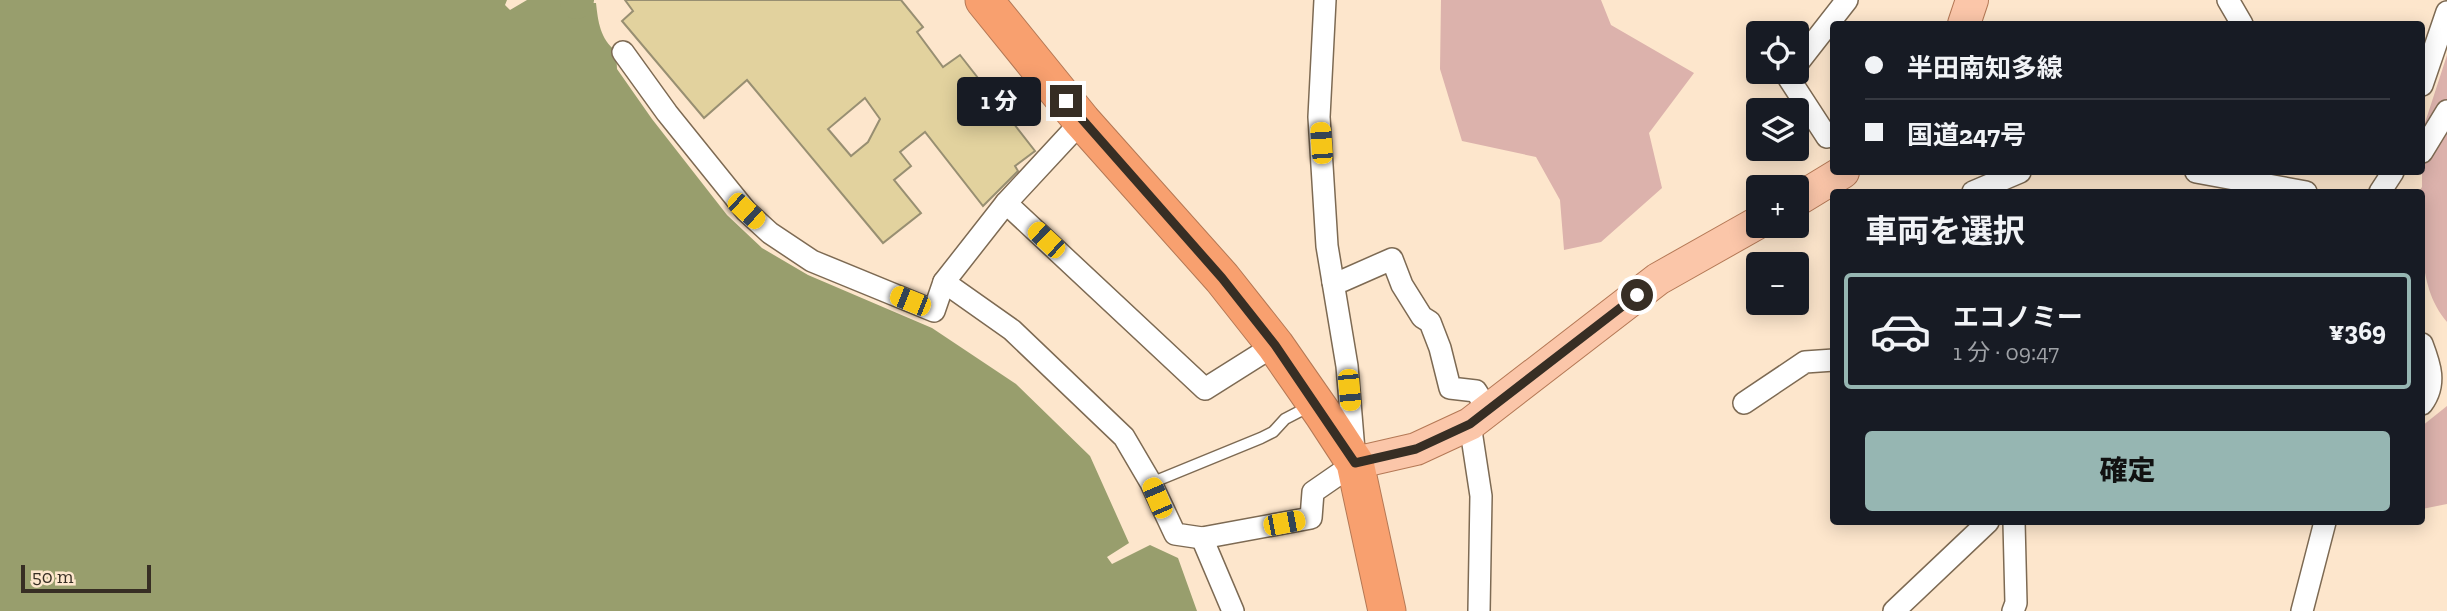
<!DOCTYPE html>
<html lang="ja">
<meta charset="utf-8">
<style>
:root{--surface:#171b24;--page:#242831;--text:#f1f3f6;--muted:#9ea1a6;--line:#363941;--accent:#96b6b2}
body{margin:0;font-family:"Zilla Slab","Noto Sans JP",serif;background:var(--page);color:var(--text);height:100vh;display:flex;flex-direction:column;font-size:26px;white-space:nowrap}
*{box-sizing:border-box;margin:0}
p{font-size:23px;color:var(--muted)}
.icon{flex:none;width:38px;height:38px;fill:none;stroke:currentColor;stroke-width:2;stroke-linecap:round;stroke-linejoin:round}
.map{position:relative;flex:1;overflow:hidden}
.panel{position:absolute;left:1830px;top:189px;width:595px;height:336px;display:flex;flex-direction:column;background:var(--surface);border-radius:7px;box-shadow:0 4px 18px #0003}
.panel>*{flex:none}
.guide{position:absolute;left:1830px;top:21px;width:595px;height:154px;border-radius:7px;box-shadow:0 4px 18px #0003;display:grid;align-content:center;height:154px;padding:0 35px;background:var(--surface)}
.controls{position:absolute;left:1746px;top:21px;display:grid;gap:14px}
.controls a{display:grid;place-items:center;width:63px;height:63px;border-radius:7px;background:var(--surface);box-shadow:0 4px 18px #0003;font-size:35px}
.scale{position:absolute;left:21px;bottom:18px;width:130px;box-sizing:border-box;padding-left:7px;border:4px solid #372e24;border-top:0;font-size:19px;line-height:24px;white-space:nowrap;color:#372e24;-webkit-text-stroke:5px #fde6cc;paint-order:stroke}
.end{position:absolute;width:32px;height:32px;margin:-16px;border:9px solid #372e24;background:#fff;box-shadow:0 0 0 4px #fff}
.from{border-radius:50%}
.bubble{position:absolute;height:49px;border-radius:7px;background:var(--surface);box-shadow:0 4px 18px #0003;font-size:23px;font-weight:800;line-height:49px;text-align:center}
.car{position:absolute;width:21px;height:42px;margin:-21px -10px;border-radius:9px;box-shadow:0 0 5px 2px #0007;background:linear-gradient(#f5c518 24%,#345 0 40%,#f5c518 0 76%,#345 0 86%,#f5c518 0)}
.guide b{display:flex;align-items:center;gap:24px;height:66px;font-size:26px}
.guide b+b{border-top:2px solid var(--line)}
.guide i{width:18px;height:18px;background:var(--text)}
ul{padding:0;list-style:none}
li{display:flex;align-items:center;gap:21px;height:116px;margin:0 14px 10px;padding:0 21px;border:4px solid transparent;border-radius:7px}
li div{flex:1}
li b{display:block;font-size:26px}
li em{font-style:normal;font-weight:800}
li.on{border-color:var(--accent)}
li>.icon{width:63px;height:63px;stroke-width:1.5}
h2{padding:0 35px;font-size:32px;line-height:84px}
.primary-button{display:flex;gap:14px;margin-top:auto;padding:14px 35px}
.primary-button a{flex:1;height:80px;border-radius:7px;background:var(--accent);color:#111;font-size:28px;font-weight:800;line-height:80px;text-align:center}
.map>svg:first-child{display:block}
</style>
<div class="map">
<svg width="2447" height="611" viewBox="0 0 2447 611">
<rect width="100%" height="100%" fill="#fde6cc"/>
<g fill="#dcb2ac">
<polygon points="1441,0 1601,0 1611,25 1694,73 1649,133 1662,188 1601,242 1564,250 1560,200 1536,157 1462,141 1440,69"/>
<path d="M2447,55V322C2417,287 2422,236 2422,192H2419L2422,187V132Z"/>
<polygon points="2447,406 2447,504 2422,509 2422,426"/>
</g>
<path fill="#989e6d" d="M0,0H507L505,5L510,10L527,0H575L577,3H596C598,21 600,39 616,51L617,69L652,119L727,215L762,248L808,275L932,328L1016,384L1090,456L1129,543L1107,557L1112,564L1150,545L1178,558L1197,611H0Z"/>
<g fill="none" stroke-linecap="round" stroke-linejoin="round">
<polyline stroke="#989e6d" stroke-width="32" points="576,3 578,0"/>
</g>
<path fill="#e2d29e" stroke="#988f72" stroke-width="2" fill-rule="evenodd" d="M625,0H901L923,27L917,32L943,67L960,55L1035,151L1015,166L1018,171L983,206L925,132L900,152L911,166L894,180L921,213L883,243L747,80L704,118L622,21L633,11ZM865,98L880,119L868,142L851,156L828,129Z"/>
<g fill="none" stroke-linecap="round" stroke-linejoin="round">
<defs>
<polyline id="lane" points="1151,483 1261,438 1273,432 1285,419 1310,406"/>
<g id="street">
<polyline points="2228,0 2242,24"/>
<polyline points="623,52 667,113 746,211 770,233 812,261 934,311 944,282 1006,203 1082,121"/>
<polyline points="1797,64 1847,0"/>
<polyline points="1791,72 1788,77 1827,137"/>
<polyline points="2422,85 2447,12"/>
<polyline points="2422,152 2447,111"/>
<polyline points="2196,172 2306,192"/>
<polyline points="1973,192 2020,172"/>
<polyline points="2380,192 2393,172"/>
<polyline points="1006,203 1205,389 1275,345"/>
<polyline points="944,282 1012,330 1124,437 1151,483 1175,534 1202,538 1311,518 1313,492 1355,463 1347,366 1327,246 1319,117 1325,0"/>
<polyline points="1333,282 1342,281 1392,259 1402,285 1422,317 1430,322 1440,348 1450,388 1476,391 1488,410"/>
<path d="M2422,344C2430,365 2437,384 2422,404"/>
<polyline points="1744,403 1805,362 1834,360"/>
<polyline points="1470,424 1481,496 1479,611"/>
<polyline points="1202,538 1233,611"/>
<polyline points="1894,611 1988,522"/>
<polyline points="2013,611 2016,603 2014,522"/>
<polyline points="2302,611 2325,522"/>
</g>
<g id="primary">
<polyline points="1964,24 1972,0"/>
<polyline points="1797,200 1843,172"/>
<polyline points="1355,463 1416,449 1470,424 1658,279 1759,222"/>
</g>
<polyline id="highway" points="984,0 1082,121 1222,278 1275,345 1323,414 1355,463 1387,611"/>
</defs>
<use href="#lane" stroke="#7d6a53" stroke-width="13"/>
<use href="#street" stroke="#7d6a53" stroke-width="24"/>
<use href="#primary" stroke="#b47855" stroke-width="34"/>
<use href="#highway" stroke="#b47855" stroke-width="39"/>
<use href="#lane" stroke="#fff" stroke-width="10"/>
<use href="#street" stroke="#fff" stroke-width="21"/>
<use href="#primary" stroke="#fbc6a9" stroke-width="32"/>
<use href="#highway" stroke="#f8a06f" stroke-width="37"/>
</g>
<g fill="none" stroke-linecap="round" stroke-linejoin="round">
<polyline stroke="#372e24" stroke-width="9" points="1066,101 1222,278 1275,345 1355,463 1416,449 1470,424 1637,295"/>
</g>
</svg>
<div class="controls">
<a><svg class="icon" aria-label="locate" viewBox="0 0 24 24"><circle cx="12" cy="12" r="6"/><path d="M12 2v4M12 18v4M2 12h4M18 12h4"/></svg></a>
<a><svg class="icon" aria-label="layers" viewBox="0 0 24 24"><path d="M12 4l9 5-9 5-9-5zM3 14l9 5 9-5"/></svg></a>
<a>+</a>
<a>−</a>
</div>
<div class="scale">50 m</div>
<i class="end from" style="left:1637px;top:295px"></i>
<i class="end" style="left:1066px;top:101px"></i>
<div class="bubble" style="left:957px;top:77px;width:84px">1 分</div>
<i class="car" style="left:1321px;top:143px;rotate:356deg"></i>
<i class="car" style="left:746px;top:211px;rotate:132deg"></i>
<i class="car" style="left:1046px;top:240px;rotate:313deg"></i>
<i class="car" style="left:910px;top:301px;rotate:292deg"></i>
<i class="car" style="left:1349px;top:390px;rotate:175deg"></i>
<i class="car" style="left:1157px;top:498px;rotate:337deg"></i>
<i class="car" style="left:1284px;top:523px;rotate:79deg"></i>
<div class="guide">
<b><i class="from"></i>半田南知多線</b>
<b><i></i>国道247号</b>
</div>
<section class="panel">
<h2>車両を選択</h2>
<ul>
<li class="on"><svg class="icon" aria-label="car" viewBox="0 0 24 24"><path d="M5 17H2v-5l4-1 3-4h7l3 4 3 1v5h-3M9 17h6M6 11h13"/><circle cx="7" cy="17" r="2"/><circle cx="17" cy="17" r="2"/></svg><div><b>エコノミー</b><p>1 分 · 09:47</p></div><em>¥369</em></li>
</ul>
<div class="primary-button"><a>確定</a></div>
</section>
</div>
